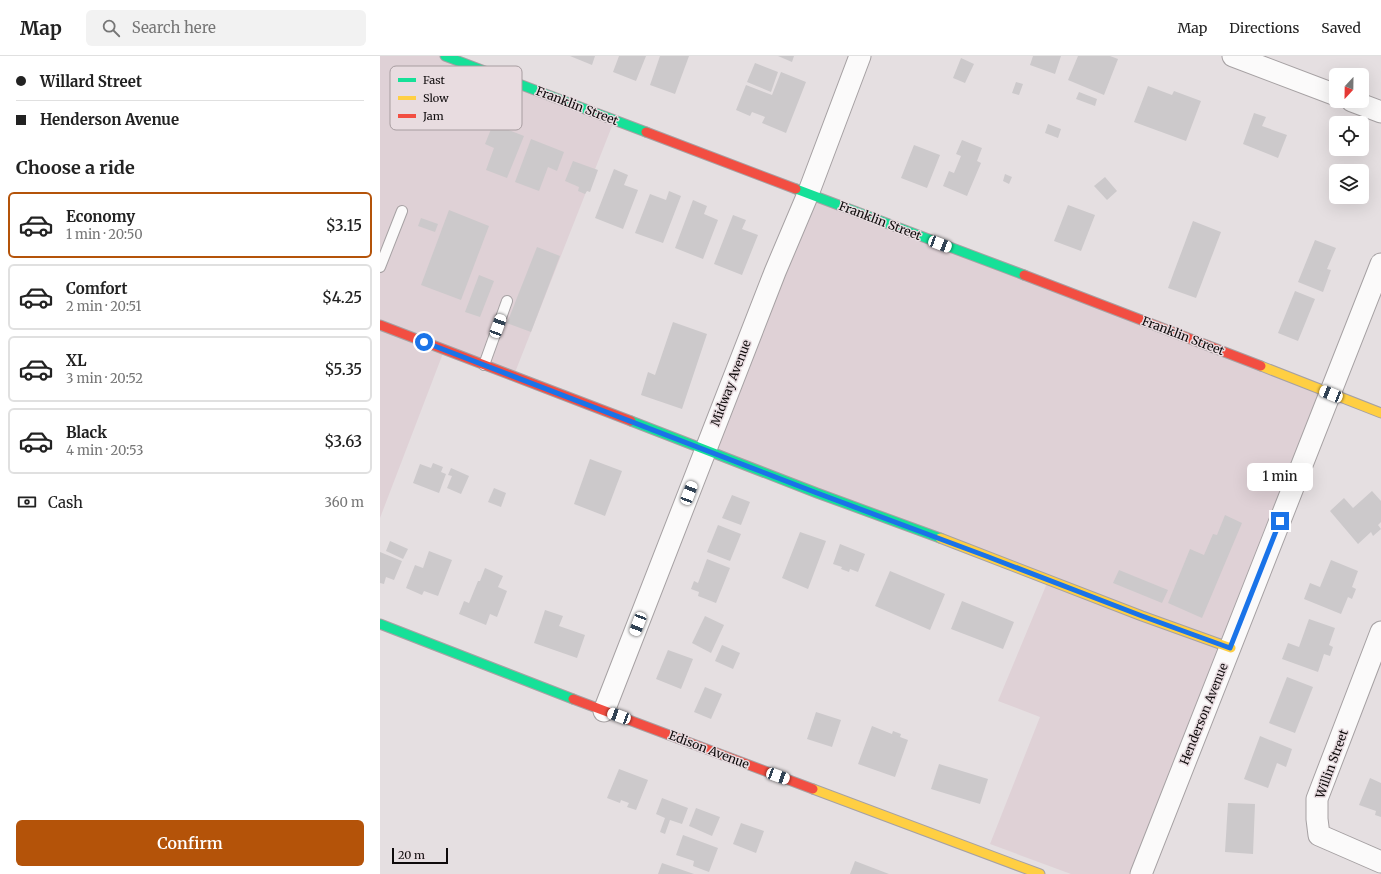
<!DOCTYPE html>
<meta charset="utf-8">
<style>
:root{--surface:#fff;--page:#f2f2f2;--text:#222;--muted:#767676;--line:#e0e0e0;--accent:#b45309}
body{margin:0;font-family:Merriweather,serif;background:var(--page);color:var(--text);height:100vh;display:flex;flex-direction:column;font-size:15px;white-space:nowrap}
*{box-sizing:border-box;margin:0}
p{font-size:13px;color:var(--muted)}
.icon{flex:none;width:22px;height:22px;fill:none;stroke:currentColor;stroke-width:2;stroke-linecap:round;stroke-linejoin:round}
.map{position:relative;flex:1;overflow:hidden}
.details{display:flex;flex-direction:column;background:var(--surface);width:380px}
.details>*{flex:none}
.guide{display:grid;align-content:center;height:88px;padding:0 16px;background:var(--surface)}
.needle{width:26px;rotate:202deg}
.controls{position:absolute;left:949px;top:12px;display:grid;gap:8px}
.controls a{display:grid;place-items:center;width:40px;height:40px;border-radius:6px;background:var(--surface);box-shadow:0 4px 16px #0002;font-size:20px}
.scale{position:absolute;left:12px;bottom:10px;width:56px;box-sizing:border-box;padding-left:4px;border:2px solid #0e0a0b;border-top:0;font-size:11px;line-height:14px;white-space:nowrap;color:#0e0a0b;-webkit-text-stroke:3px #e8dce0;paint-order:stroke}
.end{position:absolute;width:18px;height:18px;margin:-9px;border:5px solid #1a73e8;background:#fff;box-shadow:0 0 0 2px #fff}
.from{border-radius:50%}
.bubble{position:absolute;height:28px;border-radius:6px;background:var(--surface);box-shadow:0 4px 16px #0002;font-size:13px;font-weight:600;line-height:28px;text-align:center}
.car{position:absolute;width:12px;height:24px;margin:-12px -6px;border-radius:5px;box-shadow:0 0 3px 1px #0007;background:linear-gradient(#fff 24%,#345 0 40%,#fff 0 76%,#345 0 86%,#fff 0)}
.guide b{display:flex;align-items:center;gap:14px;height:38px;font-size:15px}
.guide b+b{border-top:1px solid var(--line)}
.guide i{width:10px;height:10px;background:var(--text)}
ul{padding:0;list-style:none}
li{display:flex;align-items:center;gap:12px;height:66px;margin:0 8px 6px;padding:0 8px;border:2px solid var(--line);border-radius:6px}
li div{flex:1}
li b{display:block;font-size:15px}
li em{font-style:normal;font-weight:600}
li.on{border-color:var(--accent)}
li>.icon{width:36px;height:36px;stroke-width:1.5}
h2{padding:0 16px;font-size:18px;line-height:48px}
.pay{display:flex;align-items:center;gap:10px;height:44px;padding:0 16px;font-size:15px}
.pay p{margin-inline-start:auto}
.button{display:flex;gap:8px;margin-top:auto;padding:8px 16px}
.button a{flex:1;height:46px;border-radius:6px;background:var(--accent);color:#fff;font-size:16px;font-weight:600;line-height:46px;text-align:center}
header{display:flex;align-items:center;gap:24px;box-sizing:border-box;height:56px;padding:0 20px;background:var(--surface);border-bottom:1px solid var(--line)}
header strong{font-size:19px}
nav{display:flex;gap:22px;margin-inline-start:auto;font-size:14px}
.search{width:280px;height:36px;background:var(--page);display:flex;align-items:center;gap:10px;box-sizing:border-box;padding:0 14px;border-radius:6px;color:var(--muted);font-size:15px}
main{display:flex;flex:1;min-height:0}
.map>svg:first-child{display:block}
</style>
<header>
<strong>Map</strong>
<div class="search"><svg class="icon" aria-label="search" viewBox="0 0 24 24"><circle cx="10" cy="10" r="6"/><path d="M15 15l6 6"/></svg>Search here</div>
<nav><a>Map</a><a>Directions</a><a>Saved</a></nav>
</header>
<main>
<section class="details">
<div class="guide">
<b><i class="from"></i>Willard Street</b>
<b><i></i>Henderson Avenue</b>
</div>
<h2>Choose a ride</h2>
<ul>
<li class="on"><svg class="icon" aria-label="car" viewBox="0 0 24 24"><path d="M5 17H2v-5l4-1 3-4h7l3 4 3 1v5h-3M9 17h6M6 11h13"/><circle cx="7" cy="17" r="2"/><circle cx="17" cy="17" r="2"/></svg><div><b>Economy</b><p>1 min · 20:50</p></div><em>$3.15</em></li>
<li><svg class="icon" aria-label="car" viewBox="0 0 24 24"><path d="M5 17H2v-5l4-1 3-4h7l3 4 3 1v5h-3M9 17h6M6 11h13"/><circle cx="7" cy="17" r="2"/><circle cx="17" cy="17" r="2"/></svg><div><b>Comfort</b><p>2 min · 20:51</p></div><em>$4.25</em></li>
<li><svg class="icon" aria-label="car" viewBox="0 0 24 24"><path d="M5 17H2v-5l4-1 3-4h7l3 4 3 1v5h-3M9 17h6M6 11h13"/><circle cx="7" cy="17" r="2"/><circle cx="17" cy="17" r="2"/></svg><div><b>XL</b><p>3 min · 20:52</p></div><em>$5.35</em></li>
<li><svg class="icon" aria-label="car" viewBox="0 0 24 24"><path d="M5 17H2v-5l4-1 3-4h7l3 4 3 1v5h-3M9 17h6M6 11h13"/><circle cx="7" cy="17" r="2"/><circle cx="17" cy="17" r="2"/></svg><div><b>Black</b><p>4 min · 20:53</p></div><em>$3.63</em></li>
</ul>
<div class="pay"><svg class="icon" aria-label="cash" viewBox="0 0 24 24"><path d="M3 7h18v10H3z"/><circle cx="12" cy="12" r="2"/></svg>Cash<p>360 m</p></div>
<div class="button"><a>Confirm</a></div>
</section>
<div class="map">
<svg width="1001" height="818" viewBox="0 0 1001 818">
<rect width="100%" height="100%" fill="#e5dfe1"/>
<g fill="#dfd1d6">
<polygon points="0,0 68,0 234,65 134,319 65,292 0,462"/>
<polygon points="418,136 943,335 749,818 691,818 610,788 660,661 618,645 670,520 319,390"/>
</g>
<g fill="#ccc9cb">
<polygon points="190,0 215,0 212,9"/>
<polygon points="239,0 266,0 256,25 233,16"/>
<polygon points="280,0 309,0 295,38 270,29"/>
<polygon points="398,0 414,0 412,6"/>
<polygon points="653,0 681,0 675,18 650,9"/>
<polygon points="698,0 730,0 738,3 724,39 688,24"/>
<polygon points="581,2 594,8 585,27 573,22"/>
<polygon points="375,7 398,16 391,36 367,26"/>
<polygon points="401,16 426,26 406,77 382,67 385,61 372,56 370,60 356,54 366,29 392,39"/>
<polygon points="636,26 643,28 639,39 632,37"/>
<polygon points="768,30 792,39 794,35 821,45 806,85 754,66"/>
<polygon points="699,36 717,43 715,50 696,43"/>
<polygon points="874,57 886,61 882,70 907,79 898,102 863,88"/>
<polygon points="113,68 144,80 127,122 106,114 114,92 105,88"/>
<polygon points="668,68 681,73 678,82 665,77"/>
<polygon points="151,83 184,96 177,115 168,111 159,135 135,126"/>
<polygon points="582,84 602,92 597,105 601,107 587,140 563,130 569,115 574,117 581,100 576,98"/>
<polygon points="534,89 560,99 547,132 521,122"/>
<polygon points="193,105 218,114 210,136 207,135 205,138 198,135 199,131 185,125"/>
<polygon points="234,113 248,119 244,129 258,134 243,173 215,162"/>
<polygon points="625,118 632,121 629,128 623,125"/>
<polygon points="725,121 737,135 727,144 714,130"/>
<polygon points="289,135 301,140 283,187 255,177 270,138 286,144"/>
<polygon points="313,144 327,150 324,158 338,164 323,203 295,192"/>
<polygon points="688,149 715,159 701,195 674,185"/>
<polygon points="69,154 109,170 81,244 41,229"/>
<polygon points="353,159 366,164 362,173 378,179 362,219 334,208"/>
<polygon points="41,162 58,168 55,176 38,170"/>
<polygon points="813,165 841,176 816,242 788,232"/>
<polygon points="935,184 956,192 947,213 951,214 943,236 918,226"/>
<polygon points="157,191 180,200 151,276 127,267"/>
<polygon points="99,219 114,225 100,261 85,256"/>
<polygon points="915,235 935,243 918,285 898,277"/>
<polygon points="293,266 327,278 302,353 261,339 268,316 275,319"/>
<polygon points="210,403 242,415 225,460 194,448"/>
<polygon points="53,407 63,411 61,416 66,418 59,437 33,427 40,408 51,412"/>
<polygon points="71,412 89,420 81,438 67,432 72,420 68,419"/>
<polygon points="114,432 126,437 121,451 108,446"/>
<polygon points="992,435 1001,445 1001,466 998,469 1001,473 993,480 991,476 978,488 950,455 964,442 973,452"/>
<polygon points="352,439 370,446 361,469 342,462"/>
<polygon points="845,459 862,467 822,562 788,547 810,493 824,499 833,478 837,479"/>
<polygon points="338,469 361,478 350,505 327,496"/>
<polygon points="420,476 446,485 428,533 402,522"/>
<polygon points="10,485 28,493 23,503 6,495"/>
<polygon points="460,488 485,498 478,516 470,513 469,516 461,513 462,511 453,508"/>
<polygon points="49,495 72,504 58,540 44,535 42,539 26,532 35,509 43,512"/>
<polygon points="0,496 22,505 14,524 6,521 4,528 0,527"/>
<polygon points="327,503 350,512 336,547 318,540 319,536 311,533 314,525 318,527"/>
<polygon points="951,504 978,515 972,531 976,533 972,543 968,541 961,558 924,543 930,527 940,531"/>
<polygon points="105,512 123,520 118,531 127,535 117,561 110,558 106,569 79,558 84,545 89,547 98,525 100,525"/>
<polygon points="739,514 788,534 782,547 733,527"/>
<polygon points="510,515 565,538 550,574 495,550"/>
<polygon points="582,545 634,566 623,593 571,573"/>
<polygon points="165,554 183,560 179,570 205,579 197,602 154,587"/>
<polygon points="325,560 344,569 331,597 312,587"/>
<polygon points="929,563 955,572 949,589 953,591 950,600 944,598 938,616 902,603 908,587 919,591"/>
<polygon points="342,589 360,597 353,613 335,605"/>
<polygon points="288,594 313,603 301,633 276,623"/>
<polygon points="907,621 933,631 915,677 889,667"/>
<polygon points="325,631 342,638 331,663 314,656"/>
<polygon points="436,656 461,664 452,691 427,683"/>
<polygon points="492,670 512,678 513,675 521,678 520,681 528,684 515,721 478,708"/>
<polygon points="880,680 912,693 906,711 897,707 888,732 864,723"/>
<polygon points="559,708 608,723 600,748 551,733"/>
<polygon points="239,713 268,724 256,754 247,751 249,747 241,744 240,747 227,742"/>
<polygon points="990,722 1001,727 1001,761 995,759 996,755 979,749"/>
<polygon points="282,742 308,752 302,768 290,764 285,778 280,776 285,762 276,758"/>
<polygon points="848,747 875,748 873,798 845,796"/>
<polygon points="316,752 340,761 332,780 309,770"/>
<polygon points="361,767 384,775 376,797 353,788"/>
<polygon points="303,779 338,792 329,816 313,810 314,805 296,799"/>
<polygon points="475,805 509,818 470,818"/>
<polygon points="282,807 314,818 278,818"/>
</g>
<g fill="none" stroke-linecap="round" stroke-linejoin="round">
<defs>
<g id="lane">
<polyline points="0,211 22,155"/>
<polyline points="104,309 127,245"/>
</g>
<g id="street">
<polyline points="853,0 956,39"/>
<polyline points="972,45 1001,56"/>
<polyline points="1001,576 937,743 937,763 939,779 1001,806"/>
<polyline points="224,655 395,216 428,138 480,0"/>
<polyline points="761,818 1001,208"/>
</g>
<g id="fast">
<polyline points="65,0 266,76"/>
<polyline points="416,133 644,219"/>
<polyline points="251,365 437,437 560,482"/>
<polyline points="0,568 193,643"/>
</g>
<g id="slow">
<polyline points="881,310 1001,357"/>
<polyline points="560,482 762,560 851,592"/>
<polyline points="433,733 660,818"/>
</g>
<g id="jam">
<polyline points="266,76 416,133"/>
<polyline points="644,219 881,310"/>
<polyline points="0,269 251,365"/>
<polyline points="193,643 433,733"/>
</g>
</defs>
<use href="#lane" stroke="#a6a1a3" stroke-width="12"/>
<use href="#street" stroke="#a6a1a3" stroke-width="23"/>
<use href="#fast" stroke="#a6a1a3" stroke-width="11"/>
<use href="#slow" stroke="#a6a1a3" stroke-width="11"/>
<use href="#jam" stroke="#a6a1a3" stroke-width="11"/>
<use href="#lane" stroke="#fbfafa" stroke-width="10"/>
<use href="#street" stroke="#fbfafa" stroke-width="21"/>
<use href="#fast" stroke="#16e098" stroke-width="9"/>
<use href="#slow" stroke="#ffcf43" stroke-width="9"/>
<use href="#jam" stroke="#f24e42" stroke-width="9"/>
</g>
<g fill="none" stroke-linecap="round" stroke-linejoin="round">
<polyline stroke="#1a73e8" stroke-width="5" points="44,286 437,437 606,500 762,560 850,592 900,465"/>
</g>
<g text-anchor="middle" stroke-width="3" stroke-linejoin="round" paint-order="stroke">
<g font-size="12" fill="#0e0a0b" stroke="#e8dce0">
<text transform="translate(197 50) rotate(21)" y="4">Franklin Street</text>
<text transform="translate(500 165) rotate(21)" y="4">Franklin Street</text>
<text transform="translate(803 280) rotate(21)" y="4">Franklin Street</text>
<text transform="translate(351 327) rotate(-69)" y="4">Midway Avenue</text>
<text transform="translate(824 658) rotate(-68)" y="4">Henderson Avenue</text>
<text transform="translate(329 694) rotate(21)" y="4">Edison Avenue</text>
<text transform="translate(952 708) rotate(-70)" y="4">Willin Street</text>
</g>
</g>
<rect x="10" y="10" width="132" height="64" rx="6" fill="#e8dce0" stroke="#a79da0" stroke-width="1"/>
<rect x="18" y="22" width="18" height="4" fill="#16e098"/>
<rect x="18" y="40" width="18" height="4" fill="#ffcf43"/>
<rect x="18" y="58" width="18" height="4" fill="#f24e42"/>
<g font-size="11" fill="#0e0a0b">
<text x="43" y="28">Fast</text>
<text x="43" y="46">Slow</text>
<text x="43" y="64">Jam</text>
</g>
</svg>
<div class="controls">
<a><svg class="needle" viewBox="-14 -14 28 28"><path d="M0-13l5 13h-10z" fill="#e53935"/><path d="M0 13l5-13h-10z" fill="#767676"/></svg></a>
<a><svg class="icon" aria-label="locate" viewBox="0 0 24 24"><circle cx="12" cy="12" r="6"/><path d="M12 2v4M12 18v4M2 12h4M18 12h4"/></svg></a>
<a><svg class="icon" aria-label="layers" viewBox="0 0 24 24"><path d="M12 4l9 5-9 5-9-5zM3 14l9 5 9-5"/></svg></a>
</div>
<div class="scale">20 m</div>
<i class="end from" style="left:44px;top:286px"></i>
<i class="end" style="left:900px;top:465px"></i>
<div class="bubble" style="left:867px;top:407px;width:66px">1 min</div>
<i class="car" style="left:560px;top:188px;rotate:111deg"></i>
<i class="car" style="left:118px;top:270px;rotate:20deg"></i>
<i class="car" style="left:951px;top:338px;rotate:292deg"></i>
<i class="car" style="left:309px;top:437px;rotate:21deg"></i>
<i class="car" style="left:258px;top:568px;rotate:201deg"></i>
<i class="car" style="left:239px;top:660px;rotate:290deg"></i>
<i class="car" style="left:398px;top:720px;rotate:110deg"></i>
</div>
</main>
